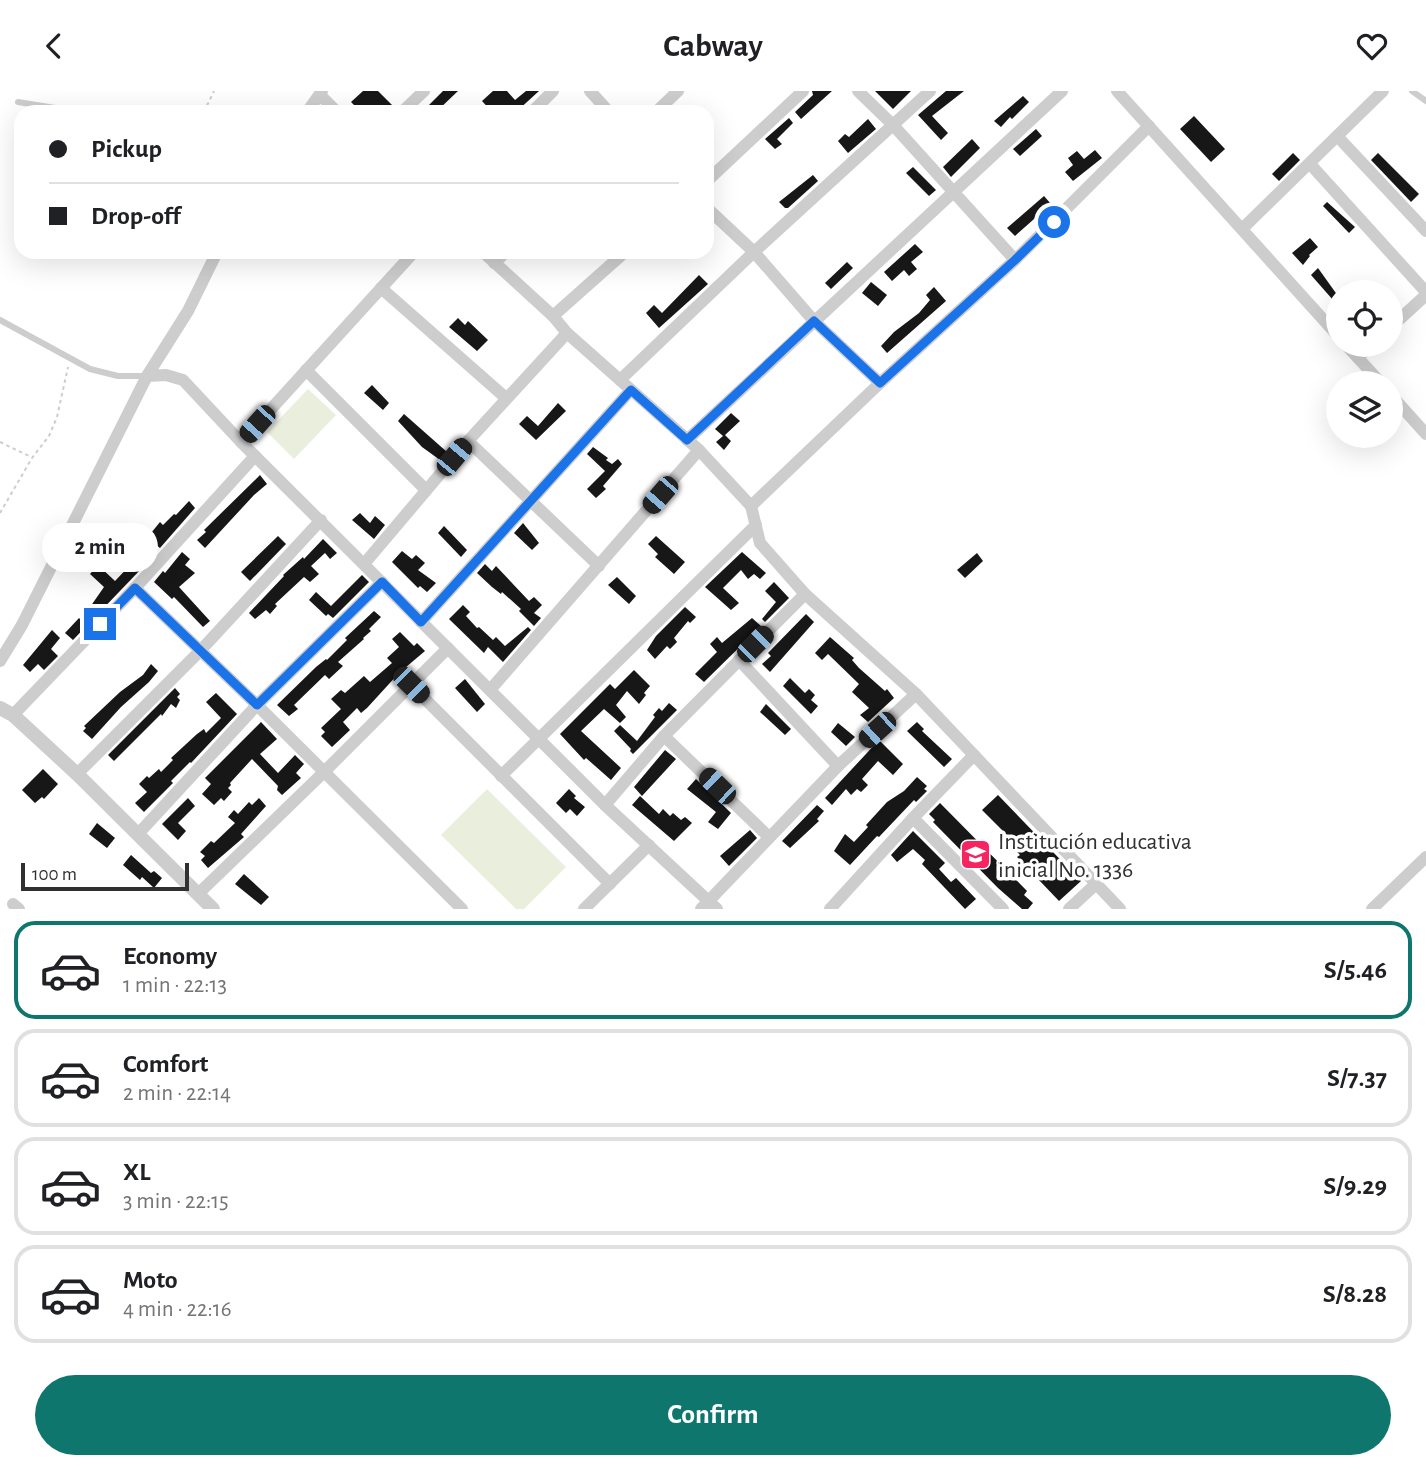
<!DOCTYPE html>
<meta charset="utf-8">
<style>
:root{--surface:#fff;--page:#f6f6f6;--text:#202124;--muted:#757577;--line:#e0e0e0;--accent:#0f766e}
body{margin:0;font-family:"Alegreya Sans",sans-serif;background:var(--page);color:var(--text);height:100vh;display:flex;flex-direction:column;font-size:26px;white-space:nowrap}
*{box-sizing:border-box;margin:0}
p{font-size:23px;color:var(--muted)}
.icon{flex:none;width:38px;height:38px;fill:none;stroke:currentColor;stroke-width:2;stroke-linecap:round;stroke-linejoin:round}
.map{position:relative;height:818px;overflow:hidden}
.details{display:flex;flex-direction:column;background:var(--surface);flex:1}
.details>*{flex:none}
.guide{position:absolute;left:14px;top:14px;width:700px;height:154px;border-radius:21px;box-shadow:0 7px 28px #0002;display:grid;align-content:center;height:154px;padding:0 35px;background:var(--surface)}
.buttons{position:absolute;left:1326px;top:189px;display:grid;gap:14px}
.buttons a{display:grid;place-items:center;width:77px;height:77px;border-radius:50%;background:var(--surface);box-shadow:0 7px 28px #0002;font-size:35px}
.scale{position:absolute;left:21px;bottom:18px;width:168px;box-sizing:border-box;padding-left:7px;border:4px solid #303030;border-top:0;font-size:19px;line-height:24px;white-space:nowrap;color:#303030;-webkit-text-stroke:5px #fff;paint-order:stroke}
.end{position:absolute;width:32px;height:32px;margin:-16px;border:9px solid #1a73e8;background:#fff;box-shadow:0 0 0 4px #fff}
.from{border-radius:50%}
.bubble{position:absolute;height:49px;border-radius:24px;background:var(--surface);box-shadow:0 7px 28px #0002;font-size:23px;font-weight:700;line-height:49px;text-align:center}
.car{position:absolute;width:21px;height:42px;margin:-21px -10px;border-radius:9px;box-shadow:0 0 5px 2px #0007;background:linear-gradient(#222 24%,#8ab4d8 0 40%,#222 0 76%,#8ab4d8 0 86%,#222 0)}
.guide b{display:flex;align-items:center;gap:24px;height:66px;font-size:26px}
.guide b+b{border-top:2px solid var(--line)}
.guide i{width:18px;height:18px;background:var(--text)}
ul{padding:12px 0 0;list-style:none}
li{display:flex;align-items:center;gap:21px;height:98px;margin:0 14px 10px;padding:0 21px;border:4px solid var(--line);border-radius:21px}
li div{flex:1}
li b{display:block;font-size:26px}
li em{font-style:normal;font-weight:700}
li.current{border-color:var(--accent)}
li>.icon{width:63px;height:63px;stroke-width:1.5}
.action{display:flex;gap:14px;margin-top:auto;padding:14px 35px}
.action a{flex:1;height:80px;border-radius:42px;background:var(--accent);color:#fff;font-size:28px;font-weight:700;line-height:80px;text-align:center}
header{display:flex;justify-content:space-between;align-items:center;height:91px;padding:0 35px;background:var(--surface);font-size:32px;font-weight:700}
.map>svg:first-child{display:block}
</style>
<header><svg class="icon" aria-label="back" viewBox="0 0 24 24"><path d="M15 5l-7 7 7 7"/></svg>Cabway<svg class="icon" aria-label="heart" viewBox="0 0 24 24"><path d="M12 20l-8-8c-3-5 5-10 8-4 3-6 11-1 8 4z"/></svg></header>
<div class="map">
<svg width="1426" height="818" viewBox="0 0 1426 818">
<rect width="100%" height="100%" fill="#fff"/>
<g fill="#eaefdd">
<polygon points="308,298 336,324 294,368 267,341"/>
<polygon points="487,698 566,776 524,818 516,818 441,744"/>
</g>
<g fill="#171717">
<polygon points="363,0 378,0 393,15 386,21 361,21 351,11"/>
<polygon points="443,0 458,0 436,21 422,21"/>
<polygon points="493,0 507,0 515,9 526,0 539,0 516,21 492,21 482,10"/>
<polygon points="812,0 832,0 801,28 795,21 813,4"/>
<polygon points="875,0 911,0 893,18"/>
<polygon points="946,0 964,0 932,25 948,42 941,49 918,24"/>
<polygon points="1023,5 1029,11 1012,28 1010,26 1001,36 994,30"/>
<polygon points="1194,25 1225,58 1211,71 1180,38"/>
<polygon points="789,27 793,32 777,48 782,53 775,58 765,48"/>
<polygon points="868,28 876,38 848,62 838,50 845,43 849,46"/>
<polygon points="1036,38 1042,45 1020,65 1013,58"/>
<polygon points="972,48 980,57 951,86 943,76"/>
<polygon points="1095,59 1102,67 1073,90 1065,81 1073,74 1068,67 1077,60 1084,68"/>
<polygon points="1293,62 1300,69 1279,90 1272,83"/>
<polygon points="1378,62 1419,103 1411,111 1371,69"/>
<polygon points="913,76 936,99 929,105 906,82"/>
<polygon points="813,84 818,90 788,117 785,117 779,111"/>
<polygon points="1044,105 1051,113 1015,145 1007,137"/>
<polygon points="1327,111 1355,136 1349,142 1323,115"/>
<polygon points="1310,147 1318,156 1309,164 1310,165 1303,174 1292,162"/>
<polygon points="915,153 923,161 911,171 917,178 909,185 904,179 892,190 884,181"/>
<polygon points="847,171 853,177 831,198 825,192"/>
<polygon points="1318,177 1338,205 1333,209 1311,184"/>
<polygon points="699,184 708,193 659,237 646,222 654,214 662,222"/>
<polygon points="871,191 887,204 878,215 862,202"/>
<polygon points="934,196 946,210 887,262 881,255 894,241 919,222 930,209 926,204"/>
<polygon points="458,227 465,234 468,230 488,249 477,260 449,236"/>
<polygon points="372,294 389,312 383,319 364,302"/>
<polygon points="558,312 566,320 536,349 519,333 527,325 538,335"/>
<polygon points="731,322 740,330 725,344 731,350 724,359 716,351 723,345 715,338"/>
<polygon points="404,323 447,361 440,369 422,356 398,330"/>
<polygon points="593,356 608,367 606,369 612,373 618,368 622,373 603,395 606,398 596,407 587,398 605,380 587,363"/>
<polygon points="260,384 267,393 254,404 205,457 197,449 206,441 204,439"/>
<polygon points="189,410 195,417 160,457 147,447 160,431 163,434 174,423 176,424"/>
<polygon points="360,422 370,432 375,425 385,434 374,448 352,429"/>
<polygon points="523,432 539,452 532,459 514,442"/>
<polygon points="444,435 467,459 461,466 438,442"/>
<polygon points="278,445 286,453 250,490 241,481"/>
<polygon points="656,445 685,471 674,483 655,466 658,463 648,453"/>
<polygon points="323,448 337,462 330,468 325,462 311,475 319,483 310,491 304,486 275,513 277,515 270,523 266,519 255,528 249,522 284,485 283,484 303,466 304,468"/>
<polygon points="402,460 412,468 416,464 425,472 418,479 436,492 427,501 420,495 418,497 392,471"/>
<polygon points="182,461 190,468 185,474 195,482 179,496 210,530 203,536 174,506 172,508 154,491 163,480 165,482"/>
<polygon points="742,461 766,482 760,488 754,483 748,488 741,479 723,497 739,512 731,519 705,496"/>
<polygon points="977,462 983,470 965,487 957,479"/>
<polygon points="134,470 142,477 73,549 65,542 79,527 81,529 104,496 90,483 98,474 115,490"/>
<polygon points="485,473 492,480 496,475 529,510 534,506 542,514 534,522 541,527 534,535 519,520 521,518 502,501 501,503 492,496 477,482"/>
<polygon points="362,484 369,491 333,527 328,523 326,525 309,509 316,501 331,515"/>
<polygon points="617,486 636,505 629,513 608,494"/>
<polygon points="774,491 789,507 765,531 762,528 776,511 765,500"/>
<polygon points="463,514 470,521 466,525 477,537 479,536 493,549 496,546 505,555 528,536 531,539 503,571 488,556 484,562 449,528"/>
<polygon points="685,516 696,526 690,532 688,530 674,547 677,551 670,558 667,555 655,568 647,559 656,545"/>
<polygon points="374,520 381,526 369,538 371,540 363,547 364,548 338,571 343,575 329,588 325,584 294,614 298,618 289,625 277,614 316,576 326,568 327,569 347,549 345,547"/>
<polygon points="806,523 814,531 770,581 762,573 771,565 768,562"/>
<polygon points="752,527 761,535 704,591 695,583 717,561 710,553 717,546 722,552"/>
<polygon points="52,539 60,547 51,558 58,565 44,579 38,573 30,581 23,574"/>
<polygon points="400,541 414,555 417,552 425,560 399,582 367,617 361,622 357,617 343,631 350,639 332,656 321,645 325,641 321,637 341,618 331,608 341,599 345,602 364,585 370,591 392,572 387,567 399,556 392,548"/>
<polygon points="830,546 854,567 852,569 859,577 885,600 887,598 894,607 868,631 860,624 869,617 852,601 859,593 828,563 822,569 815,562"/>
<polygon points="151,573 158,580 149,591 121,616 92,648 83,640 86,637 84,635 120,601 143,584"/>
<polygon points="634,579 650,595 644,602 646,604 639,613 627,600 616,614 626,626 620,632 604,618 581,640 621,677 611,689 586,667 584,669 560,643 610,593 615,598"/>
<polygon points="790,587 805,602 809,598 815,604 811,609 818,615 811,623 783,595"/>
<polygon points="465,588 485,613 477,621 455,597"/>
<polygon points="175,597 180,603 177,606 180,609 176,617 171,613 162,625 161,623 114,670 108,664"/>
<polygon points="216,602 237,623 191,672 190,671 171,690 173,692 144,721 135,712 147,701 139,693 147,685 149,687 159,678 161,681 173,669 171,667 197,643 204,638 206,642 221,627 206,611"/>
<polygon points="669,612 677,619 633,663 630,660 631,658 614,640 620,634 637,650 655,626 653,624 659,617 662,620"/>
<polygon points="766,613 791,638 785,644 760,621"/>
<polygon points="261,631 277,648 260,663 278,682 295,664 304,673 296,682 301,687 282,704 277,699 278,695 252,668 230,692 231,694 228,697 232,701 224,710 221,707 214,714 202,703 211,693 205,687"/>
<polygon points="917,631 924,638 922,640 952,668 944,676 907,640"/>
<polygon points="838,632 855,646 846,655 831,641"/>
<polygon points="879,649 903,673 893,684 878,670 862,688 868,694 861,701 857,698 851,704 846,698 832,714 825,707"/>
<polygon points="665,659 676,668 642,705 634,696"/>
<polygon points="43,678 58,693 44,708 42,706 35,712 22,699"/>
<polygon points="917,686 927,695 924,698 927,700 916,711 914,709 879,746 877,745 850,774 834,760 845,743 854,751 868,736 866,734 887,711 904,700"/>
<polygon points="696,688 731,722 718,738 708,731 716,721 687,698"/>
<polygon points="569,698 576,705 574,707 585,716 577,725 570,718 566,722 556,712"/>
<polygon points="998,704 1081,790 1059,810 1017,766 1020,764 1004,746 1007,744 982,719"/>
<polygon points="640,705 659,723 663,718 670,725 673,722 681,729 685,726 692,732 674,750 632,714"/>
<polygon points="188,707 195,715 178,732 186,740 178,749 162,733"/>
<polygon points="259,707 266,715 241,743 244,746 208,777 201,769 205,765 200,761 211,750 214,752 235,732 228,726 234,719 238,723 249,711 252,714"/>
<polygon points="940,712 1027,800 1024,804 1033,812 1028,818 1022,818 998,797 933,731 935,729 929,723"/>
<polygon points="817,714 824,720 817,728 819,730 790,757 782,750"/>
<polygon points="97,732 115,747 107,757 89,743"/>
<polygon points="750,739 757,747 729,775 720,765"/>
<polygon points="913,740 945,772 939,778 951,791 956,787 976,808 965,818 922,773 925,769 913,758 897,771 891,764"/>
<polygon points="131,764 151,782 154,780 162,787 154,797 142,786 140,789 123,774"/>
<polygon points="244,783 269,806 261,814 235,793"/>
</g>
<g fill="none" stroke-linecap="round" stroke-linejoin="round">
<g stroke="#cdcdcd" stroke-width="2" stroke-dasharray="3.5 3.5" stroke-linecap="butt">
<polyline points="204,21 214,0"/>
<polyline points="0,351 31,366"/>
<polyline points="0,422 32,367 49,345 57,326 68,276"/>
</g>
<g stroke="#cdcdcd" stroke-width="6">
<polyline points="1412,0 1426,10"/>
<polyline points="18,11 80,21"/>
<polyline points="0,229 90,278 118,285 147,285"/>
</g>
<g stroke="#cdcdcd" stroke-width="12">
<polyline points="590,0 609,21"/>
<polyline points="858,0 893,34 1015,169"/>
<polyline points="1117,0 1339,246"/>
<polyline points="320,4 337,21"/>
<polyline points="307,21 322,0"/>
<polyline points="402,21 424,0"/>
<polyline points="532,21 553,0"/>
<polyline points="656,21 678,0"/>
<polyline points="1338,46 1426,140"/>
<polyline points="1311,74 1426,201"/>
<polyline points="707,90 803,0"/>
<polyline points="707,117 754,161 814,230 880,292"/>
<polyline points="1242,138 1383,0"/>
<polyline points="217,161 188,220 147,285 166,284 183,289 241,351 605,714 717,818"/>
<polyline points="483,161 553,225 567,242 699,359 751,415 760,452 805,503 916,603 1120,818"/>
<polyline points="494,172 506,161"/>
<polyline points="381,197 506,307"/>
<polyline points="553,225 625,161"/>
<polyline points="1391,236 1426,204"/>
<polyline points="1346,254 1381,292"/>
<polyline points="1358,266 1372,254"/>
<polyline points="306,279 426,399"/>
<polyline points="620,289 754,161 930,0"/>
<polyline points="1391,304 1426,343"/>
<polyline points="687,349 1062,0"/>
<polyline points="468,350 599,475"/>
<polyline points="241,351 414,161"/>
<polyline points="751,415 880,292 1015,169 1149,35"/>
<polyline points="364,473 468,350 567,242"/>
<polyline points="135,497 257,614 462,818"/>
<polyline points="421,531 631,299"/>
<polyline points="739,569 838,675"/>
<polyline points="0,570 22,534 147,285"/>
<polyline points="411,594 610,793"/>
<polyline points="490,599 699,359"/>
<polyline points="13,624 135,497 255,365"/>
<polyline points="664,645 769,746"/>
<polyline points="77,683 201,559 321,429"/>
<polyline points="501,685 756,434"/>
<polyline points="605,714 664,645 805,503"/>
<polyline points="913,727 1003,818"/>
<polyline points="139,742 257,614 382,491"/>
<polyline points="198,803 324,681 448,557"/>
<polyline points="13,813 19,818"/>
<polyline points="584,818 649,754"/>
<polyline points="701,818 838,675 916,603"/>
<polyline points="830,818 913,727 974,664"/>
<polyline points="1069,818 1096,793"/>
<polyline points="1372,818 1426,766"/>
</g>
<polyline stroke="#cdcdcd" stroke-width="14" points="0,617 13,624 77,683 213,818"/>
</g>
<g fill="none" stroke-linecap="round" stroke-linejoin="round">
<polyline stroke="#1a73e8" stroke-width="9" points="100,533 135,497 257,614 382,491 421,531 631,299 687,349 814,230 880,292 1015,169 1054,131"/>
</g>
<defs>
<symbol id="school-square" viewBox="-11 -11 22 22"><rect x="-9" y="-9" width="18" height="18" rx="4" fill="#f62461" stroke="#fff"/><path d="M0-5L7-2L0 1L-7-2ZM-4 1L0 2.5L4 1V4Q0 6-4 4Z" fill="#fff"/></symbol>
</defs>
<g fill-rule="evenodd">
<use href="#school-square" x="958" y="746" width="35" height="35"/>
</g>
<g text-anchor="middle" stroke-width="7" stroke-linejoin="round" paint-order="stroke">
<g font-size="24" fill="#303030" stroke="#fff" text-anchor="start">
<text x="998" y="758">Institución educativa<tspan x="998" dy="28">inicial No. 1336</tspan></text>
</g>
</g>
</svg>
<div class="buttons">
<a><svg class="icon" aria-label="locate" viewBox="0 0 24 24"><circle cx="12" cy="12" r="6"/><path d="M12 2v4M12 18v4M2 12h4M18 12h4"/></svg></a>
<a><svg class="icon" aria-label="layers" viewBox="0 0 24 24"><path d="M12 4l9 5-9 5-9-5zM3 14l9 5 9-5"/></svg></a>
</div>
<div class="scale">100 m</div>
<i class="end from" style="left:1054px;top:131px"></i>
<i class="end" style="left:100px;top:533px"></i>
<div class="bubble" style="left:42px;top:432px;width:116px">2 min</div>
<i class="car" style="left:257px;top:333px;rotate:222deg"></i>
<i class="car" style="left:454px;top:366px;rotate:40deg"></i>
<i class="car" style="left:660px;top:404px;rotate:221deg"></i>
<i class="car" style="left:755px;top:553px;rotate:45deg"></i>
<i class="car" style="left:411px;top:594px;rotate:135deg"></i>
<i class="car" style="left:877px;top:639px;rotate:228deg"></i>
<i class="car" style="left:717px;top:695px;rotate:314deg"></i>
<div class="guide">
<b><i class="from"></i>Pickup</b>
<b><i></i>Drop-off</b>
</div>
</div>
<section class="details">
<ul>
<li class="current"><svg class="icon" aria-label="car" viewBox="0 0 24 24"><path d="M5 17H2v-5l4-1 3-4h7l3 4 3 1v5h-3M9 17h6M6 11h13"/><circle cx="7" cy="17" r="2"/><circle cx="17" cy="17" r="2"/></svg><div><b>Economy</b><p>1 min · 22:13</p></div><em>S/5.46</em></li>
<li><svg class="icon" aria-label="car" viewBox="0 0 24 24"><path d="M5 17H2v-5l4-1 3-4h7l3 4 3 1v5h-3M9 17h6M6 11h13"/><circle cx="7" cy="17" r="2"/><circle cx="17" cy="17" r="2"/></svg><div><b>Comfort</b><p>2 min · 22:14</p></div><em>S/7.37</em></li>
<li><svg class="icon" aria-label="car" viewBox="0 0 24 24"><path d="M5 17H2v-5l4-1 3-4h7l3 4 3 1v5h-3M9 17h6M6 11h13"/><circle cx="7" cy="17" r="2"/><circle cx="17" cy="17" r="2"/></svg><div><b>XL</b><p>3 min · 22:15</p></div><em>S/9.29</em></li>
<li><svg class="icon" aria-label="car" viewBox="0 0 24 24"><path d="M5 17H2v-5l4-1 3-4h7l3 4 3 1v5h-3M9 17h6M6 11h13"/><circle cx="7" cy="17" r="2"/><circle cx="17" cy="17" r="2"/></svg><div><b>Moto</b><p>4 min · 22:16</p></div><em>S/8.28</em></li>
</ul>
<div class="action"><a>Confirm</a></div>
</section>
